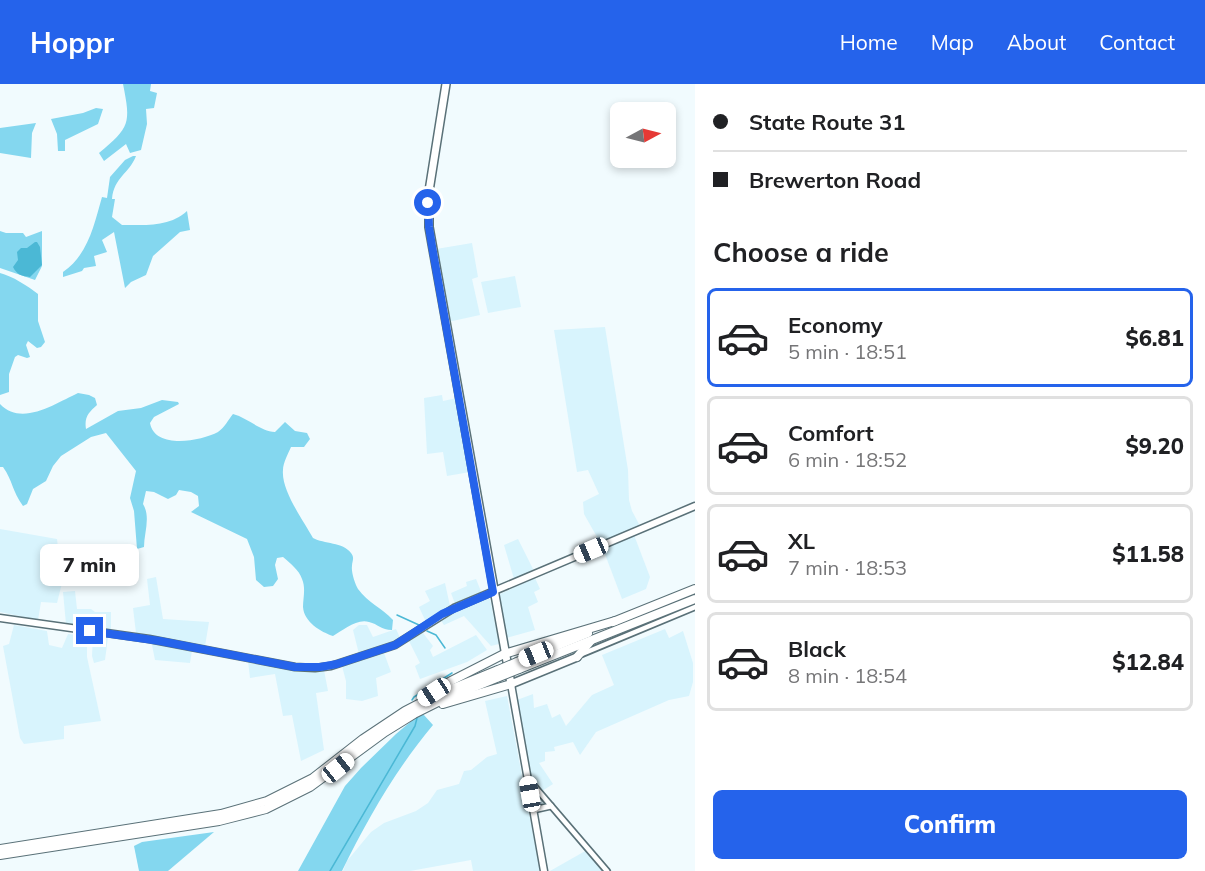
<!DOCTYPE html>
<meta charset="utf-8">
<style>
:root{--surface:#fff;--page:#f2f2f2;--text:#202124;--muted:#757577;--line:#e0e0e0;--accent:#2563eb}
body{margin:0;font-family:Mulish,sans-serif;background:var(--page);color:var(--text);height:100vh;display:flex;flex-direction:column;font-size:22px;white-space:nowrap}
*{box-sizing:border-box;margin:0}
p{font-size:20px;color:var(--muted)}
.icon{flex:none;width:33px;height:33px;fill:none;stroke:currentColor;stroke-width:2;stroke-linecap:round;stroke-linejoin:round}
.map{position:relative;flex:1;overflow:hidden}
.drawer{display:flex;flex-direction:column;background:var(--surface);width:510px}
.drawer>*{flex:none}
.hud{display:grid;align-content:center;height:132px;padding:0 18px;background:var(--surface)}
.needle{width:39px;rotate:83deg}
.tools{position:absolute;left:610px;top:18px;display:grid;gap:12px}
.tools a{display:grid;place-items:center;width:66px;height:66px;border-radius:9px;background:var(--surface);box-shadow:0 3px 9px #0003;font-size:30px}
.end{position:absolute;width:27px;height:27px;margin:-14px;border:8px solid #2563eb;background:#fff;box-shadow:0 0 0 3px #fff}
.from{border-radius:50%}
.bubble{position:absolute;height:42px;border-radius:9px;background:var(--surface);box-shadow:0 3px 9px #0003;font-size:20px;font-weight:800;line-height:42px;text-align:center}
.car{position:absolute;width:18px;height:36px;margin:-18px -9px;border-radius:8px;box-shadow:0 0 4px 2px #0007;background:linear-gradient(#fff 24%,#345 0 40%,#fff 0 76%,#345 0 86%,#fff 0)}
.hud b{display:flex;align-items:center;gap:21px;height:57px;font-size:22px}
.hud b+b{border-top:2px solid var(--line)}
.hud i{width:15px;height:15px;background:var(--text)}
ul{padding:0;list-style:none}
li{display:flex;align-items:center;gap:18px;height:99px;margin:0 12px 9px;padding:0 6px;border:3px solid var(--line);border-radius:9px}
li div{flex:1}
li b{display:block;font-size:22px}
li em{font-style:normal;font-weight:800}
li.active{border-color:var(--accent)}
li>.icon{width:54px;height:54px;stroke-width:1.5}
h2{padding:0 18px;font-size:27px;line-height:72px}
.primary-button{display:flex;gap:12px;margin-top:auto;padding:12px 18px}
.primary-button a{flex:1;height:69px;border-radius:9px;background:var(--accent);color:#fff;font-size:24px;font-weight:800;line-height:69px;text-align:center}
header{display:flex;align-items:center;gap:36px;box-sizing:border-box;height:84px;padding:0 30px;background:var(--accent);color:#fff}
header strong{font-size:28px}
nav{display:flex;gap:33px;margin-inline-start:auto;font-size:21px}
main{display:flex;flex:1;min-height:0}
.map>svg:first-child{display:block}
</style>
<header>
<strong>Hoppr</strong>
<nav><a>Home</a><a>Map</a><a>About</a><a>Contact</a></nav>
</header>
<main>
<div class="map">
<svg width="695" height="787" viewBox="0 0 695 787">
<rect width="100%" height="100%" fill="#f1fbfe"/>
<g fill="#d8f4fd">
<polygon points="472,159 478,193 472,195 480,231 448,238 436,165"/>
<polygon points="515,192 521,223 488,229 481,198"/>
<polygon points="605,243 628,386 629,416 632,427 640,442 601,460 584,430 583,418 599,410 588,386 577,388 554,246"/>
<polygon points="442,311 443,317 457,314 470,388 447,392 443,368 427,370 424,314"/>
<polygon points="0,445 57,455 62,499 57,519 41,518 38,536 0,528"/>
<polygon points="634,451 650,493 646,505 622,515 603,465"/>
<polygon points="518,455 534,487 514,495 504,461"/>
<polygon points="156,493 163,535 209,538 205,562 193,560 190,579 155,576 150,551 136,549 133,524 150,521 147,495"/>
<polygon points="535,494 540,505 534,508 538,518 528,523 535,546 506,554 499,514 500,510"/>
<polygon points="476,495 484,515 490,515 499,560 491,562 464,532 444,541 440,535 457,525 451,509 467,502 466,498"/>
<polygon points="445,499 450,522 426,538 419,523 430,517 425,507"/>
<polygon points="75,507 77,525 91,525 95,528 111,528 111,546 66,540 63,508"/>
<polygon points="14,541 47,547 49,561 62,564 68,550 87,552 87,573 101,637 64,642 64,655 24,660 20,654 3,562 9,560"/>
<polygon points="359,541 367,541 373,553 396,545 401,556 359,570 353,546"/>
<polygon points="665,545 669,554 683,547 693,579 693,598 689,612 669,616 596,648 580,671 573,658 554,663 555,667 545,668 545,677 539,679 553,700 539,709 547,720 534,723 529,681 517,616 533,610 534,624 547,620 552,634 560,630 566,642 592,611 614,601 602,571"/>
<polygon points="423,549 433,562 430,566 433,573 476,551 487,566 467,578 420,595 415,582 420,579 409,557"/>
<polygon points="93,552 108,553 105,576 94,579 92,572"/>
<polygon points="384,569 391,588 376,594 378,612 362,617 346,615 346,597 342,582"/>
<polygon points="248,577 292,586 324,586 328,607 316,609 324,666 301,677 292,631 283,632 275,590 250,594"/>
<polygon points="507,612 540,787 473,787 471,776 410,787 343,787 347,777 371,748 384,739 416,727 428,719 437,706 459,700 464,687 471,686 487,673 497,670 485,617"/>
<polygon points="587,766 605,787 550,787"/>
</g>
<g fill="#84d7ef">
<path d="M123,0H151L150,7L157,9L154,24L146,25L147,40L141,66L130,69L126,60L104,77L99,69C130,43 131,40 123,0Z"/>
<polygon points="96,24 103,25 98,40 65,56 65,67 58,67 57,50 51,35 83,29"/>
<polygon points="36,39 32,49 31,74 0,69 0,44"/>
<path d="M133,72H136C129,90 114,93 112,115H115L112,133L122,141C145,141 170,143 187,127L190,146L180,148L153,172L146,191L131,198L125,204L114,148L102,156L107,168L94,172L96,182L84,184L82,187L63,193V188C88,171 94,141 102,113L107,114L110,93L125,76Z"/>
<polygon points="0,147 6,149 23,149 26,153 42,147 42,182 35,196 0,184"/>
<path d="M0,189C12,192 28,202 38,210V237L45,258L41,263L37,264L28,257L26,261L30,273L27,274L18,271L15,273L9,290V308L0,311Z"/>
<path d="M78,309L89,311L95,314L97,321C89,328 84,333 86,345L118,327L141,324L162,316L178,318L179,320L154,333L150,339C155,366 201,357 218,348C225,343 228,336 233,330C248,334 260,347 275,348L285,338L295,347L307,349L310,355L304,363H291C288,370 283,379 283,386C281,406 303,436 313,454C324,460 343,458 351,469C355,474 352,477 352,482C351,488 355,500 358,505C368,519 382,524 393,536L392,546C381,546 378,540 369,538C357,534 342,547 333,552C321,548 304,538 303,523C303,514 306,504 302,495C299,486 290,479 283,473L277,474L275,481L278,495L273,502L264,503L256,496L254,473L247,455L191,428L199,422L198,412L191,408L179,406L176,411L168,415L154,408L146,407L143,420C151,433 144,449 144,463L137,465L134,427L130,414L136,387L106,349L91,353L61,372L53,382L46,397L33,405L27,420L23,422C12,407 13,397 3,383H0V320C22,343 56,319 78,309Z"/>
<path d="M423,630L433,641C396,685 367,736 342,787H298L345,702L361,684L396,650L415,634Z"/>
<polygon points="214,748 168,787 139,787 134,762 142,758"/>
</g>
<path fill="#4bb8d5" d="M35,158H37L40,163L42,181L30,193C22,192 17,191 13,183L18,176L17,168L21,164H27Z"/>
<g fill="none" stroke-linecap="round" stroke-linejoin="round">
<g stroke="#4bb8d5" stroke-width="1.5">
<polyline points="397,531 419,541"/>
<polyline points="427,547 436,551 445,564"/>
<polyline points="412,616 414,613 452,589"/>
<polyline points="330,787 415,642 417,634"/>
</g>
<defs>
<g id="tertiary">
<polyline points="582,570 695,523"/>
<polyline points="529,696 607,787"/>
</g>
<polyline id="secondary" points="533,726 551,722"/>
<g id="primary">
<polyline points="0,534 149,555 295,583 315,584 331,582 395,561 454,524 695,422"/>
<polyline points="511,600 544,787"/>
</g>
<polyline id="trunk" points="446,0 429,107 429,143 511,600 577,573"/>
<g id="motorway">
<polyline points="613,538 695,505"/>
<polyline points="577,573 590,558"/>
<polyline points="517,578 588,549"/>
<polyline points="519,585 695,515"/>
<polyline points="433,609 451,597 504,570 615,537"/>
<polyline points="443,620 511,600"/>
<polyline points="0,765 221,730 267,717 313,694 363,655 405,627 432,613 498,586"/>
<polyline points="0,771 219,737 266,725 310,703 385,648 414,630 440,617 499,593"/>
</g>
</defs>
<use href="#tertiary" stroke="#5a7178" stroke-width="8"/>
<use href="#secondary" stroke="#5a7178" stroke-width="8"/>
<use href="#primary" stroke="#5a7178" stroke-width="9"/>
<use href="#trunk" stroke="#5a7178" stroke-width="10"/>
<use href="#motorway" stroke="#5a7178" stroke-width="10"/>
<use href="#tertiary" stroke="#fff" stroke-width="4.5"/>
<use href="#secondary" stroke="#fff" stroke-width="5"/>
<use href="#primary" stroke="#fff" stroke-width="6"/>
<use href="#trunk" stroke="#fff" stroke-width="7"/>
<use href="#motorway" stroke="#fff" stroke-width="8"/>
<defs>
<g id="motorway-bridge">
<polyline points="498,586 517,578"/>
<polyline points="499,593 519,585"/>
</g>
</defs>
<use href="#motorway-bridge" stroke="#5a7178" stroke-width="10" stroke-linecap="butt"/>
<use href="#motorway-bridge" stroke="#fff" stroke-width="8"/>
</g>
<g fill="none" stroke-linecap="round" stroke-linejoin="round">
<polyline stroke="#2563eb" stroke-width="8" points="90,547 160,557 295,583 320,583 337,580 395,561 442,530 493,508 432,162 429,143 428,119"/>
</g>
</svg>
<div class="tools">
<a><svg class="needle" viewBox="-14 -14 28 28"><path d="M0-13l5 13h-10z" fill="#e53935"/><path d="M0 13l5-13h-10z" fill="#757577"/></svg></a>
</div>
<i class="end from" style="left:428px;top:119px"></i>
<i class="end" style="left:90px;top:547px"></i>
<div class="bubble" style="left:40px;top:460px;width:99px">7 min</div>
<i class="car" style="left:591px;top:466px;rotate:247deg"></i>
<i class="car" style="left:536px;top:570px;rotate:248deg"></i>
<i class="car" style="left:434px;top:608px;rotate:237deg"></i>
<i class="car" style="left:338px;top:684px;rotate:51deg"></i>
<i class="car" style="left:530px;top:710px;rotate:350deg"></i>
</div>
<section class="drawer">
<div class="hud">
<b><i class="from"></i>State Route 31</b>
<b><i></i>Brewerton Road</b>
</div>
<h2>Choose a ride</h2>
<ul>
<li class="active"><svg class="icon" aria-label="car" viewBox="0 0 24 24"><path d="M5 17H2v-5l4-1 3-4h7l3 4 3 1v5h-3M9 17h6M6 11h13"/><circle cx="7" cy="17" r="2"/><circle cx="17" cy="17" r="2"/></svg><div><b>Economy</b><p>5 min · 18:51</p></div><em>$6.81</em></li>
<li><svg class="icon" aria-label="car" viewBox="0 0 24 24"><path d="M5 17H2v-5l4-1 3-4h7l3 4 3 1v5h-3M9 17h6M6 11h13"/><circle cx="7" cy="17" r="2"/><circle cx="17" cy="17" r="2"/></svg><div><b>Comfort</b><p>6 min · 18:52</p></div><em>$9.20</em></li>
<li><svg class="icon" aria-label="car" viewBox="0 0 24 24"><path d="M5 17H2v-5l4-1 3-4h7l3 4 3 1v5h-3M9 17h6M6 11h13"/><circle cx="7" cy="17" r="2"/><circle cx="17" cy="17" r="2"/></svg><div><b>XL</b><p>7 min · 18:53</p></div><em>$11.58</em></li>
<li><svg class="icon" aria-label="car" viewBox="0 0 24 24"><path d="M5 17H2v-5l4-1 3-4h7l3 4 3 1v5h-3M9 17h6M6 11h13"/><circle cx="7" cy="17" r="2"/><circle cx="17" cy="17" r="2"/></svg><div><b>Black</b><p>8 min · 18:54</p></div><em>$12.84</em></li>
</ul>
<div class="primary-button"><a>Confirm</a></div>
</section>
</main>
